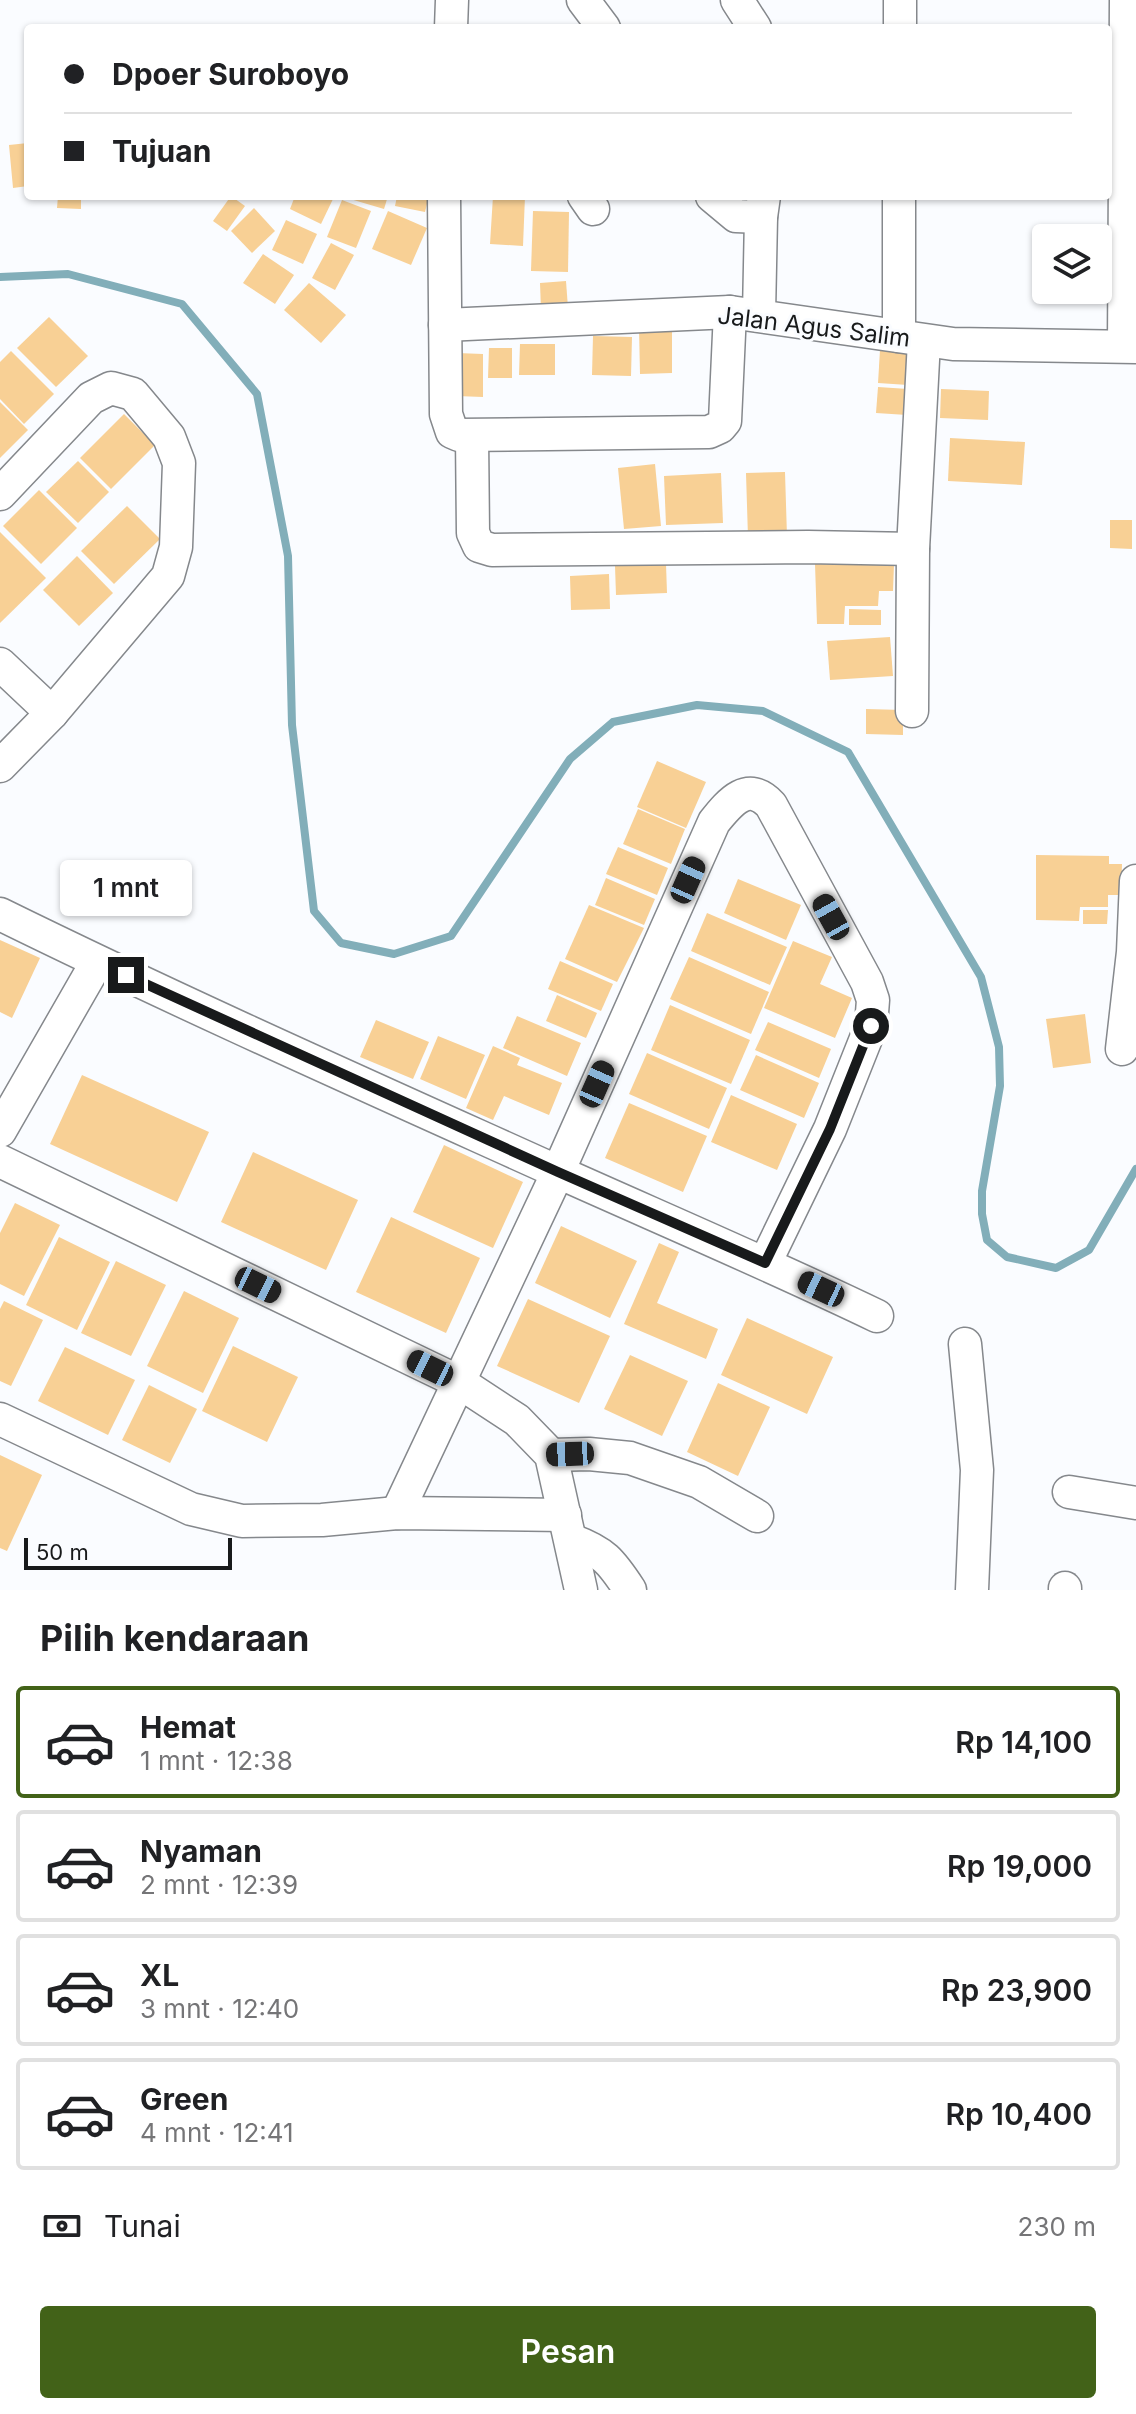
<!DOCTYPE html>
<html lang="id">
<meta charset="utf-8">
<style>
:root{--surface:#fff;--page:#f6f6f6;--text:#202124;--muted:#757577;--line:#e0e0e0;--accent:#426218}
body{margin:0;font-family:Inter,sans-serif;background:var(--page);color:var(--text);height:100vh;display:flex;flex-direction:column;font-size:30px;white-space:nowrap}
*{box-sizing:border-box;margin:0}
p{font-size:26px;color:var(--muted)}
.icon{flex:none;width:44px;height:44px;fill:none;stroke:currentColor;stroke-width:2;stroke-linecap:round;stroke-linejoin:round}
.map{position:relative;height:1590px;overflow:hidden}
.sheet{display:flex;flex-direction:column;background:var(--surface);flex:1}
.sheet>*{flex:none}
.guide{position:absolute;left:24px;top:24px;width:1088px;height:176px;border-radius:8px;box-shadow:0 2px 6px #0004;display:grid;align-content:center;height:176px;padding:0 40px;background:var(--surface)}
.controls{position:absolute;left:1032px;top:224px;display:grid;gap:16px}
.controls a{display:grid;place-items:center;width:80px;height:80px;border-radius:8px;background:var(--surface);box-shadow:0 2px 6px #0004;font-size:40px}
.scale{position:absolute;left:24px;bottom:20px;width:208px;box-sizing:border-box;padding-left:8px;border:4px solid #181a1b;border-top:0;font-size:22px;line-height:28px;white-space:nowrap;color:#181a1b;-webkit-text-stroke:6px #fafcff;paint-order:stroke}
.end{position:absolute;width:36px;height:36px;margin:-18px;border:10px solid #181a1b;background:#fff;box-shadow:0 0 0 4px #fff}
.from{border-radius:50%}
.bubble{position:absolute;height:56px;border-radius:8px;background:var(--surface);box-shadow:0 2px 6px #0004;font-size:26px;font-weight:600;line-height:56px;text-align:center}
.car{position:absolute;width:24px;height:48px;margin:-24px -12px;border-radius:10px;box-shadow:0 0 6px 2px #0007;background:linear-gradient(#222 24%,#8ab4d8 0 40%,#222 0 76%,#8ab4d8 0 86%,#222 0)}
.guide b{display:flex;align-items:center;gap:28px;height:76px;font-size:30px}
.guide b+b{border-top:2px solid var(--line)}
.guide i{width:20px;height:20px;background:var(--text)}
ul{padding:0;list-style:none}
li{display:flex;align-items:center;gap:24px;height:112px;margin:0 16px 12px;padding:0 24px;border:4px solid var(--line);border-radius:8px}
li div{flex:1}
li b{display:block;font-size:30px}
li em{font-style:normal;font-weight:600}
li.current{border-color:var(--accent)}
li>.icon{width:72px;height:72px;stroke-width:1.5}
h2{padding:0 40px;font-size:36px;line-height:96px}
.pay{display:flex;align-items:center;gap:20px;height:88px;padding:0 40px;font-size:30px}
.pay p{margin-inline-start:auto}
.action{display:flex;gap:16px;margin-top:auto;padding:16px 40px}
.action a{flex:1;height:92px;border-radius:8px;background:var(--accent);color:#fff;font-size:32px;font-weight:600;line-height:92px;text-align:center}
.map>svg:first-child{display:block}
</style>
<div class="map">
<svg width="1136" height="1590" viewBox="0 0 1136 1590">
<rect width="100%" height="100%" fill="#fafcff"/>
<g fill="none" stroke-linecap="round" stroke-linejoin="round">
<polyline stroke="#82aeb9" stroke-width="8" points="0,277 68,274 182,304 257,394 288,556 292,725 314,911 341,943 394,954 451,936 570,759 613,722 697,705 763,711 848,752 981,977 999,1047 1000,1086 982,1191 982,1214 987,1240 1007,1257 1056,1268 1089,1250 1136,1169"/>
</g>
<g fill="#f8d095">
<polygon points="28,143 28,186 13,188 9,145"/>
<polygon points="58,196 81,196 81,209 57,208"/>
<polygon points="231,196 245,206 227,231 213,221"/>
<polygon points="295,196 325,196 333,199 321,224 290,209"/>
<polygon points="340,196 388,196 384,209"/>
<polygon points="397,196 429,196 425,212 395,206"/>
<polygon points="493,196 525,196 523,246 490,244"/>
<polygon points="342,200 371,211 356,248 327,237"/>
<polygon points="254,208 275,231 252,253 231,231"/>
<polygon points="388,211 427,228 411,265 372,249"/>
<polygon points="533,211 569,212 568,272 531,271"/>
<polygon points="286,220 317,234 303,264 272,250"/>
<polygon points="331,243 354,255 335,290 312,278"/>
<polygon points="263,254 294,275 275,304 243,283"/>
<polygon points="566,281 568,308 541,310 540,283"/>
<polygon points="309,283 346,315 321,343 284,310"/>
<polygon points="49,317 88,356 56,387 17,348"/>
<polygon points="639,328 672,328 672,373 640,374"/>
<polygon points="593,336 632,337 631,376 592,375"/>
<polygon points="520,344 555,344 555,375 519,375"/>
<polygon points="489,348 512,348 512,378 488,378"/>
<polygon points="880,350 910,352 908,385 878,383"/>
<polygon points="11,351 54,394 24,424 0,399 0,362"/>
<polygon points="457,353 483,354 483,397 456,396"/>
<polygon points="878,387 908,389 907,415 876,413"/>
<polygon points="941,389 989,391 988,420 940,418"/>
<polygon points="0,402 28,430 0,458"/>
<polygon points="124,414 155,445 111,489 80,458"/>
<polygon points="950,438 1025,442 1022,485 948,481"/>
<polygon points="78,461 109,492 78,523 46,492"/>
<polygon points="655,464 661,526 624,529 618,468"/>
<polygon points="785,472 787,537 748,538 746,473"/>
<polygon points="721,473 723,523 666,525 664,476"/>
<polygon points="39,490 77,528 41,564 3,526"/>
<polygon points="127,506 160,539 114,584 81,551"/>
<polygon points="1110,520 1132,520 1132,549 1110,548"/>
<polygon points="0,532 46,578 0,623"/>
<polygon points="77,556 113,593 79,626 43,590"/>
<polygon points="666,564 667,593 616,595 615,566"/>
<polygon points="815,564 894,565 893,591 879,591 878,606 845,606 844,624 817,624"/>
<polygon points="609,574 610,609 571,610 570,576"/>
<polygon points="849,609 881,610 881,625 849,625"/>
<polygon points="890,637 893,676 830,680 827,641"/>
<polygon points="866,709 903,710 903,735 866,734"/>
<polygon points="657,761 706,782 686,828 637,807"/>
<polygon points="638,809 685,829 671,864 623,844"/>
<polygon points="618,847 668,868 657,895 606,874"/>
<polygon points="1036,855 1109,856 1109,864 1122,864 1121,895 1108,895 1108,907 1080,907 1079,921 1036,920"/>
<polygon points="606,878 655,899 644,925 595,905"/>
<polygon points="738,879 801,905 786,940 724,913"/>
<polygon points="589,905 644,928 617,982 565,959"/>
<polygon points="1083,910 1108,910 1107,924 1083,924"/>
<polygon points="707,913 787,947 770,985 691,951"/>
<polygon points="0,940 40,958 12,1018 0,1012"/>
<polygon points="793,941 832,957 820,984 852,998 835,1038 764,1008"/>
<polygon points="689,957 769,992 751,1034 670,999"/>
<polygon points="560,961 613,984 601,1011 548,989"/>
<polygon points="557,995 597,1013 586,1038 546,1021"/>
<polygon points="670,1005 750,1040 731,1084 651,1050"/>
<polygon points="1085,1014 1091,1063 1053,1068 1046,1019"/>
<polygon points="517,1016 581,1043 567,1076 503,1048"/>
<polygon points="376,1020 429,1042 413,1079 360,1057"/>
<polygon points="768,1022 831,1049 819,1078 755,1050"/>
<polygon points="438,1036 485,1055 466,1099 420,1079"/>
<polygon points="493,1046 520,1058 517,1065 562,1083 549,1115 504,1096 493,1120 466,1108"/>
<polygon points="647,1053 727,1088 709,1129 629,1094"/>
<polygon points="756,1055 819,1083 804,1118 740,1090"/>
<polygon points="82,1075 209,1132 177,1202 50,1144"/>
<polygon points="731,1095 797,1124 777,1170 711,1142"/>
<polygon points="629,1103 707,1136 683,1192 605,1158"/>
<polygon points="444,1145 523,1182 493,1248 413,1212"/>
<polygon points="253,1152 358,1200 326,1270 221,1222"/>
<polygon points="15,1203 60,1225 24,1296 0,1284 0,1233"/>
<polygon points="391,1217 480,1258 446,1333 356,1292"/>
<polygon points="561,1226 637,1261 610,1318 535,1283"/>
<polygon points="59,1237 110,1262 77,1330 26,1305"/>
<polygon points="659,1243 679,1252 657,1303 718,1329 706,1359 624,1324"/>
<polygon points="116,1261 166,1285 131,1356 81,1333"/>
<polygon points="184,1291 239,1318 203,1393 147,1366"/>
<polygon points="528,1299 610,1336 579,1403 497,1366"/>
<polygon points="4,1301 43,1320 11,1386 0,1381 0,1309"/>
<polygon points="747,1318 833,1357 807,1414 721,1375"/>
<polygon points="233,1346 298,1377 267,1442 202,1411"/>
<polygon points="65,1347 135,1380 108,1435 38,1401"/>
<polygon points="630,1355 688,1381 662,1436 604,1409"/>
<polygon points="718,1383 770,1407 738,1476 687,1452"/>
<polygon points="149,1385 197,1409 170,1463 122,1440"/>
<polygon points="0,1455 42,1475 7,1551 0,1548"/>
</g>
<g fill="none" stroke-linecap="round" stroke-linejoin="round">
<defs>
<g id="minor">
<polyline points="583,0 604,28"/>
<polyline points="737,0 755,28"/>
<polyline points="451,28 452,0"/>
<polyline points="900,28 900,0"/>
<polyline points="444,196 446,414 452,432 459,435 709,432 720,427 725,421 730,312"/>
<polyline points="584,196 593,209"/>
<polyline points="712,196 736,216 761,217"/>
<polyline points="759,314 761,217 764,196"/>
<polyline points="445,325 730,312 953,344 1136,347"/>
<polyline points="899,336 899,196"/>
<polyline points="1124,346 1126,0"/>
<polyline points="472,436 473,533 479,546 492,550 808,547 913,549"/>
<polyline points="0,494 91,398 111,388 133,394 169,437 179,463 176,547 168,576 52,713 0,766"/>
<polyline points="0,664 52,713"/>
<polyline points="912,711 913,549 924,341"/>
<path d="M0,914C183,1004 370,1087 556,1171C663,1219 771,1265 877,1316"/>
<polyline points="1122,1049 1133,952 1136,881"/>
<polyline points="0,1131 97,962"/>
<polyline points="0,1161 459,1382 517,1420 551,1455 581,1590"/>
<polyline points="965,1344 977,1470 972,1590"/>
<polyline points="0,1419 191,1509 242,1521 322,1520 397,1513 565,1515"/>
<polyline points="551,1455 589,1454 630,1458 699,1482 757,1516"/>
<polyline points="1069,1492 1136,1503"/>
<path d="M397,1513L558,1172L714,822C730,802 748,780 771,805L867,982L873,1000L871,1026L830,1129L765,1263"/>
<path d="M571,1540C604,1552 611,1561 630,1590"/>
<polyline points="1065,1590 1065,1588"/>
</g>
</defs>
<use href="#minor" stroke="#85888c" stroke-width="35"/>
<use href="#minor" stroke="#fff" stroke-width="32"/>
</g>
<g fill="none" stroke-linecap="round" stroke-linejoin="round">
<polyline stroke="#181a1b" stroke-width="10" points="126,975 558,1172 765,1263 830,1129 871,1026"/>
</g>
<g text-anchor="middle" stroke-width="6" stroke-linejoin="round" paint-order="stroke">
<g font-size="24" fill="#181a1b" stroke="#fafcff">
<text transform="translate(814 327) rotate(7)" y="8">Jalan Agus Salim</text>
</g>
</g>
</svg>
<div class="controls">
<a><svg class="icon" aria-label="layers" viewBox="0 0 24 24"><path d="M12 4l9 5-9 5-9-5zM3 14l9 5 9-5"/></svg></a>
</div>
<div class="scale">50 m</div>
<i class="end from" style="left:871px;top:1026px"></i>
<i class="end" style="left:126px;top:975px"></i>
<div class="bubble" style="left:60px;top:860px;width:132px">1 mnt</div>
<i class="car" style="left:688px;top:880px;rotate:24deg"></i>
<i class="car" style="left:831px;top:917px;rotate:331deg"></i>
<i class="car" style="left:597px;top:1084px;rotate:24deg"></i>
<i class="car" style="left:258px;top:1285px;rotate:116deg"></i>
<i class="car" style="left:821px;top:1289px;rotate:295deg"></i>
<i class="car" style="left:430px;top:1368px;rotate:296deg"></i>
<i class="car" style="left:570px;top:1454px;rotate:268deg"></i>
<div class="guide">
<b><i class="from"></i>Dpoer Suroboyo</b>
<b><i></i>Tujuan</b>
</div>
</div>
<section class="sheet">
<h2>Pilih kendaraan</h2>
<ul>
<li class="current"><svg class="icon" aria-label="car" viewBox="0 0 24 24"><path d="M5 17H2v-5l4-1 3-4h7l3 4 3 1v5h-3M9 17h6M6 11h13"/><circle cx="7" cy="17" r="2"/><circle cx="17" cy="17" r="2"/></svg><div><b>Hemat</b><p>1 mnt · 12:38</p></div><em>Rp 14,100</em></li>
<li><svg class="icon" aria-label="car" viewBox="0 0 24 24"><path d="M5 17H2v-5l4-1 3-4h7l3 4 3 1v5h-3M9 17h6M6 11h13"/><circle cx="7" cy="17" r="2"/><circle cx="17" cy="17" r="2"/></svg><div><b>Nyaman</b><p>2 mnt · 12:39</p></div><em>Rp 19,000</em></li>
<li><svg class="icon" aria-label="car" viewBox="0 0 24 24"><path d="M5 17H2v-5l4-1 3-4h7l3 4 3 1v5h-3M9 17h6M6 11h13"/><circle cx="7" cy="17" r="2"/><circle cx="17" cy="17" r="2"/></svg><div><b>XL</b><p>3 mnt · 12:40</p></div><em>Rp 23,900</em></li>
<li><svg class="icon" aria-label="car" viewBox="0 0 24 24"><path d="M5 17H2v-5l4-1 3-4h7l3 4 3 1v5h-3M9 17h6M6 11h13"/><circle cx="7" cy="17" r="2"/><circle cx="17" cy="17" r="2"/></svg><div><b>Green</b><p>4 mnt · 12:41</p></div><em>Rp 10,400</em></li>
</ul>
<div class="pay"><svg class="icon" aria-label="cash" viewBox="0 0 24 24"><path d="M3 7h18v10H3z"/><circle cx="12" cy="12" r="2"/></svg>Tunai<p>230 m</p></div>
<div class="action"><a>Pesan</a></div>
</section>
